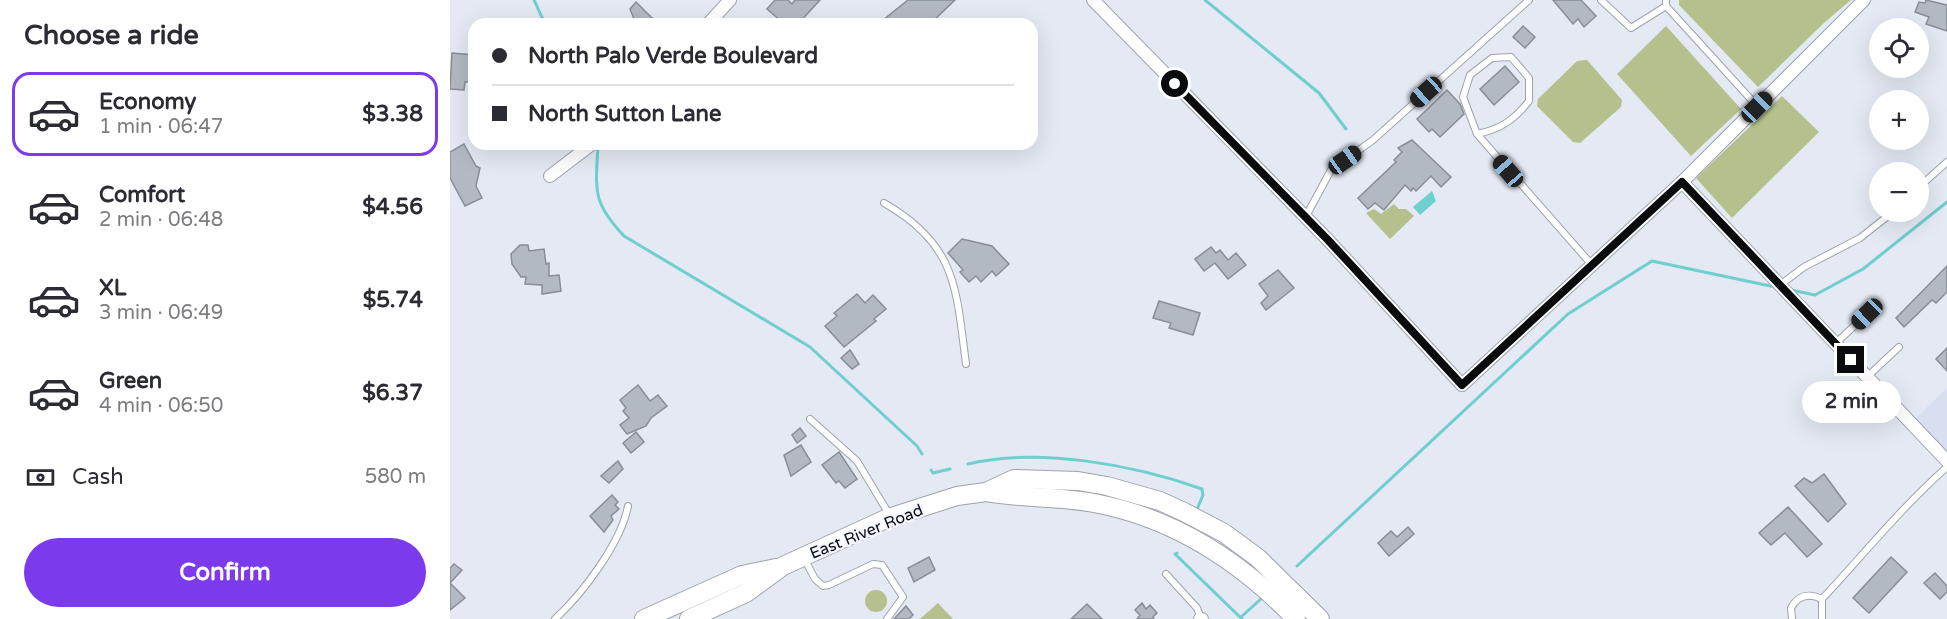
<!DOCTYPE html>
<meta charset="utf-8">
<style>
:root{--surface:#fff;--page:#f2f2f3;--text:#2b2b33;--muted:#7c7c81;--line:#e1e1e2;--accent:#7c3aed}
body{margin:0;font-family:"Varela Round",sans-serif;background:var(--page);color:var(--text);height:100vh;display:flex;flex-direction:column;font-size:22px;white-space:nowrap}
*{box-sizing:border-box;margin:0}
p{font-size:20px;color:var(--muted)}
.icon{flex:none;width:33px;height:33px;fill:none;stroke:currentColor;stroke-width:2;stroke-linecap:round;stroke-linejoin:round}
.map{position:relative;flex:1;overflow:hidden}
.drawer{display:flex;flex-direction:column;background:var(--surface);width:450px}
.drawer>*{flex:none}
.guide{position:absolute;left:18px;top:18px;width:570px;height:132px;border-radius:18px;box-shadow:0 6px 24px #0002;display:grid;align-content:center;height:132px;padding:0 24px;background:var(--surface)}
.controls{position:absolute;left:1419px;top:18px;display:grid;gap:12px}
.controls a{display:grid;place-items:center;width:60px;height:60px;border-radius:50%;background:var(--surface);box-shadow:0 6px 24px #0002;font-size:30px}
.end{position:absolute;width:27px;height:27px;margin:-14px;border:8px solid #0a0b0f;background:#fff;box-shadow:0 0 0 3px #fff}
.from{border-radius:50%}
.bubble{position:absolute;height:42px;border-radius:21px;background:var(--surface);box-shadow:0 6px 24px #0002;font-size:20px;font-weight:700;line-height:42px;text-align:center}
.car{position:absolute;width:18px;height:36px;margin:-18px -9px;border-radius:8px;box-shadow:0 0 4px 2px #0007;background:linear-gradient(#222 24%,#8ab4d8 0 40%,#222 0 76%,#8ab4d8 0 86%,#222 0)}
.guide b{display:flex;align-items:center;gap:21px;height:57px;font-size:22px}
.guide b+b{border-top:2px solid var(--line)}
.guide i{width:15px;height:15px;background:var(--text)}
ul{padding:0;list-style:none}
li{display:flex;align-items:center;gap:18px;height:84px;margin:0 12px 9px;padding:0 12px;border:3px solid transparent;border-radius:18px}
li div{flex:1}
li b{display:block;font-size:22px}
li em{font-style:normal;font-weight:700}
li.on{border-color:var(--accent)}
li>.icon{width:54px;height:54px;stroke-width:1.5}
h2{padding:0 24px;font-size:27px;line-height:72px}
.pay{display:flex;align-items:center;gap:15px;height:66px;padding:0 24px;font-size:22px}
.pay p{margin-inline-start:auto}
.button{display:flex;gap:12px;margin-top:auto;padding:12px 24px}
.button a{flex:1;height:69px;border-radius:36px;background:var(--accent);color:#fff;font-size:24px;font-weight:700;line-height:69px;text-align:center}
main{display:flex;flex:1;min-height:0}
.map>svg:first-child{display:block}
</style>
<main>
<section class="drawer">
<h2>Choose a ride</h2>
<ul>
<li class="on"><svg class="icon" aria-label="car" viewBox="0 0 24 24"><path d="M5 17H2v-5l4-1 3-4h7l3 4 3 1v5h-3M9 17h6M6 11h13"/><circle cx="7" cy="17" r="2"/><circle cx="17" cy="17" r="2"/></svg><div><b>Economy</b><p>1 min · 06:47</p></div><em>$3.38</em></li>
<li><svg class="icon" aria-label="car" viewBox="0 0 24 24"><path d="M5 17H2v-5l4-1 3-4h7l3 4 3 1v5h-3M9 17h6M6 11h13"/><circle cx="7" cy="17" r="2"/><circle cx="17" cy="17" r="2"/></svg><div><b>Comfort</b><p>2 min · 06:48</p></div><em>$4.56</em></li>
<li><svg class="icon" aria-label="car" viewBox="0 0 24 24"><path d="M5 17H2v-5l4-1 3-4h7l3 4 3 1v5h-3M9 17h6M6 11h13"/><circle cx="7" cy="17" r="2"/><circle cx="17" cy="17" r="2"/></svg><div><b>XL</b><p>3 min · 06:49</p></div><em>$5.74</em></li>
<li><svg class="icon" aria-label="car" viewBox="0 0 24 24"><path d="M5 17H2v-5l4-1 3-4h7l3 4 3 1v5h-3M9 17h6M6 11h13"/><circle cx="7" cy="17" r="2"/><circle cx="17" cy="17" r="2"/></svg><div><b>Green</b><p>4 min · 06:50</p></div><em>$6.37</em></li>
</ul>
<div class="pay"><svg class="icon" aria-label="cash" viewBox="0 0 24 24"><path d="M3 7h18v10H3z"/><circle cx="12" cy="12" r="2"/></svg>Cash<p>580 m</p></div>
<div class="button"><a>Confirm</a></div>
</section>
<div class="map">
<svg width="1497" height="619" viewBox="0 0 1497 619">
<rect width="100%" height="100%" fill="#e4e9f3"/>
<polygon fill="#d7dff0" points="1497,388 1497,452 1465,419"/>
<g fill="#b5c08d">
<polygon points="1229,0 1401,0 1375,22 1308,87 1229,5"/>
<polygon points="1216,26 1291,109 1241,156 1167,74"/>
<polygon points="1137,60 1172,100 1171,107 1130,143 1123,142 1087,106 1088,99 1127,61"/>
<polygon points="1332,96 1369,132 1282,218 1246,178"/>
<polygon points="944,204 949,209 956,209 964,216 940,239 916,213 924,209 931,214"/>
<circle cx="426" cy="601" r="11"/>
<polygon points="488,603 503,619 470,619"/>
</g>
<polygon fill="#6fcece" points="982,191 986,201 970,215 963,207"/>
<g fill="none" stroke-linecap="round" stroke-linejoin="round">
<g stroke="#6fcece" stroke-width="3">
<polyline points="84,0 95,24"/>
<polyline points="755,0 869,93 896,129"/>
<path d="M148,144C146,190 141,201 174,236L360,347L467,446L472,454"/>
<polyline points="1341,290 1365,295 1413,269 1497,202"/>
<path d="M518,464C589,447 685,465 752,489L753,495L748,507"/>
<polyline points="481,470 483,473 500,469"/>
<polyline points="727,553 725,554 792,619"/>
<polyline points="847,566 1118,314 1202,261 1325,287"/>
<polyline points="791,617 812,598"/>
</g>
</g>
<g fill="#b3b9c2" stroke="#888d97" stroke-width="1.5">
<polygon points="325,0 338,0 342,4 345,0 370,0 348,24 342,24 336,19 333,23 317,9"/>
<polygon points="458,0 505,0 480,24 475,20 470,24 428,24"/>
<polygon points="1103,0 1131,0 1146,16 1134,27 1128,19 1123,24"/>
<polygon points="1476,0 1497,5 1497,31 1476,24 1479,17 1465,12 1469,2 1475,3"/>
<polygon points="186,2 208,24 186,24 180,9"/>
<polygon points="1073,26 1085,37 1075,48 1063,37"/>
<polygon points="2,53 24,55 24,82 15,82 14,90 0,89"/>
<polygon points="1055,66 1069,82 1044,105 1030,89"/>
<polygon points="997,90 1010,104 1014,114 990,137 982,129 979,132 967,119"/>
<polygon points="962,140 1001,177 991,187 981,176 966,191 963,188 961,191 955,185 934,210 925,203 918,209 908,198 946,162 944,160 952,152 948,148"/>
<polygon points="14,144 26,166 30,168 26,186 32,198 15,206 0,178 0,152"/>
<polygon points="512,239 542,246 559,264 546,276 542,271 531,282 526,276 519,282 510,272 513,270 498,253"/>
<polygon points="70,245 78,245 79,251 94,249 96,264 99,263 99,276 109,275 111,291 92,294 92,285 75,284 76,277 71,277 62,264 61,254"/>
<polygon points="761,247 766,253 770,250 778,260 786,253 796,265 778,279 765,263 754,271 745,259"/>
<polygon points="1497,266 1497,292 1486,303 1482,300 1454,327 1446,318"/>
<polygon points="828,270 844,288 816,310 811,303 818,296 809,284"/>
<polygon points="407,294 415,303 423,295 436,309 424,319 426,321 394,347 375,326 387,316 384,313"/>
<polygon points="709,301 750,313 743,335 719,328 721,323 703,318"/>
<polygon points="1497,348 1497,371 1486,359"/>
<polygon points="400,350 409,364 402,369 391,358"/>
<polygon points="188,385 200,401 208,395 217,406 201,418 196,426 177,434 170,425 179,418 173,411 176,408 170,400"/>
<polygon points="350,428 356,436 347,443 342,435"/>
<polygon points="186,432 194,442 181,453 173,443"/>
<polygon points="351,445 361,462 341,476 334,455"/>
<polygon points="389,452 407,479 395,488 389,481 386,483 372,465"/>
<polygon points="168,461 173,469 159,483 151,476"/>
<polygon points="1374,474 1396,504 1378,522 1345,486 1354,478 1362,483"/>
<polygon points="162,495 168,502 165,505 169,509 161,516 163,520 154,532 140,516"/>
<polygon points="1338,507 1372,544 1357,557 1335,533 1321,545 1309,533"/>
<polygon points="958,527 964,534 939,556 928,543 941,531 947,537"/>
<polygon points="479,557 485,570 464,582 458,568"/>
<polygon points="1441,557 1457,572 1419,613 1403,598"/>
<polygon points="4,564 12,570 0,583 15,598 0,610 0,568"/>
<polygon points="1485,573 1497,586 1497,592 1490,599 1474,583"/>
<polygon points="692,603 696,609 700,605 707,613 703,617 704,619 687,619 690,615 685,610"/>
<polygon points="637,604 652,619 621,619"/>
<polygon points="456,606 463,615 459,619 444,619"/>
</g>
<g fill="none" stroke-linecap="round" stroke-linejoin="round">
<defs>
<g id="service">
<polyline points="1151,0 1181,28 1216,6"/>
<polyline points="1216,0 1216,6 1307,106"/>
<path d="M1027,134C1051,129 1064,120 1079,101V78L1061,57L1042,58L1020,75L1013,97L1027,134L1142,265"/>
<polyline points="1468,188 1497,162"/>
<path d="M434,203C507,245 506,288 516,364"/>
<polyline points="855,218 881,170 923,140 1079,0"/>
<polyline points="1330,285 1354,267 1410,238 1443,212"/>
<polyline points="1386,343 1417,314"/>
<polyline points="1417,377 1449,347"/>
<polyline points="360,419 407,461 439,514"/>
<polyline points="355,560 365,579 373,586 379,585 423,564 432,565 453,597 437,619"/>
<polyline points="716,574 747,608 751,618"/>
<path d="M1372,599C1414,554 1451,508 1497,467"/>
<path d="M105,619C133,593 171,543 178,506"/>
<path d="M1342,619L1341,608C1348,595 1359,593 1372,599"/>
<polyline points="1372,619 1372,599"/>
</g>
<g id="minor">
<polyline points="643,0 878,240 1012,385 1232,182 1414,0"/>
<polyline points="258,24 280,0"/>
<polyline points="100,176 142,144"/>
<polyline points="1232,182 1497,461"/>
<polyline points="750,619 752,619"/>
</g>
<g id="primary">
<path d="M536,492C572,499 608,496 644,503C725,518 790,561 846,619"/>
<polyline points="194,619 292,575 326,568"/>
<polyline points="239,619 296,593 333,566 438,518 507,496 536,492 564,479 628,481 657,486 710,501 734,512 774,533 808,558 870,619"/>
</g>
</defs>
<use href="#service" stroke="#9ea3ac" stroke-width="8"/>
<use href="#minor" stroke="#9ea3ac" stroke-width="14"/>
<use href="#primary" stroke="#9ea3ac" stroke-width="20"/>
<use href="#service" stroke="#fff" stroke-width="6"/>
<use href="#minor" stroke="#fff" stroke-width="12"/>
<use href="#primary" stroke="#fff" stroke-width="18"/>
</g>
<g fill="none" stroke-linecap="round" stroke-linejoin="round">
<polyline stroke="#0a0b0f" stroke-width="8" points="725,84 878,240 1012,385 1232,182 1401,360"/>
</g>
<g text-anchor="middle" stroke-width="4.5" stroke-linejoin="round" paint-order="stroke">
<g font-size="16" fill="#0a0b0f" stroke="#f2f6ff">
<text transform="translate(416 531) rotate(-22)" y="6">East River Road</text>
</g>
</g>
</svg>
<div class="controls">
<a><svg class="icon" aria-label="locate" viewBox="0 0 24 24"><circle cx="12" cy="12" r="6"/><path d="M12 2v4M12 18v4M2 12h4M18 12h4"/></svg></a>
<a>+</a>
<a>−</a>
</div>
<i class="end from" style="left:725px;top:84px"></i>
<i class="end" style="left:1401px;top:360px"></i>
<div class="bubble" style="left:1352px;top:381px;width:99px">2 min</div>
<i class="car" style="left:976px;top:92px;rotate:228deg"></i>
<i class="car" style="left:1307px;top:107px;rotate:45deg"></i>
<i class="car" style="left:895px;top:160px;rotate:55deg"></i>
<i class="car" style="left:1058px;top:171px;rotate:319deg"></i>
<i class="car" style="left:1417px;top:314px;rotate:226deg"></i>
<div class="guide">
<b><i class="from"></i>North Palo Verde Boulevard</b>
<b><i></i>North Sutton Lane</b>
</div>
</div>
</main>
